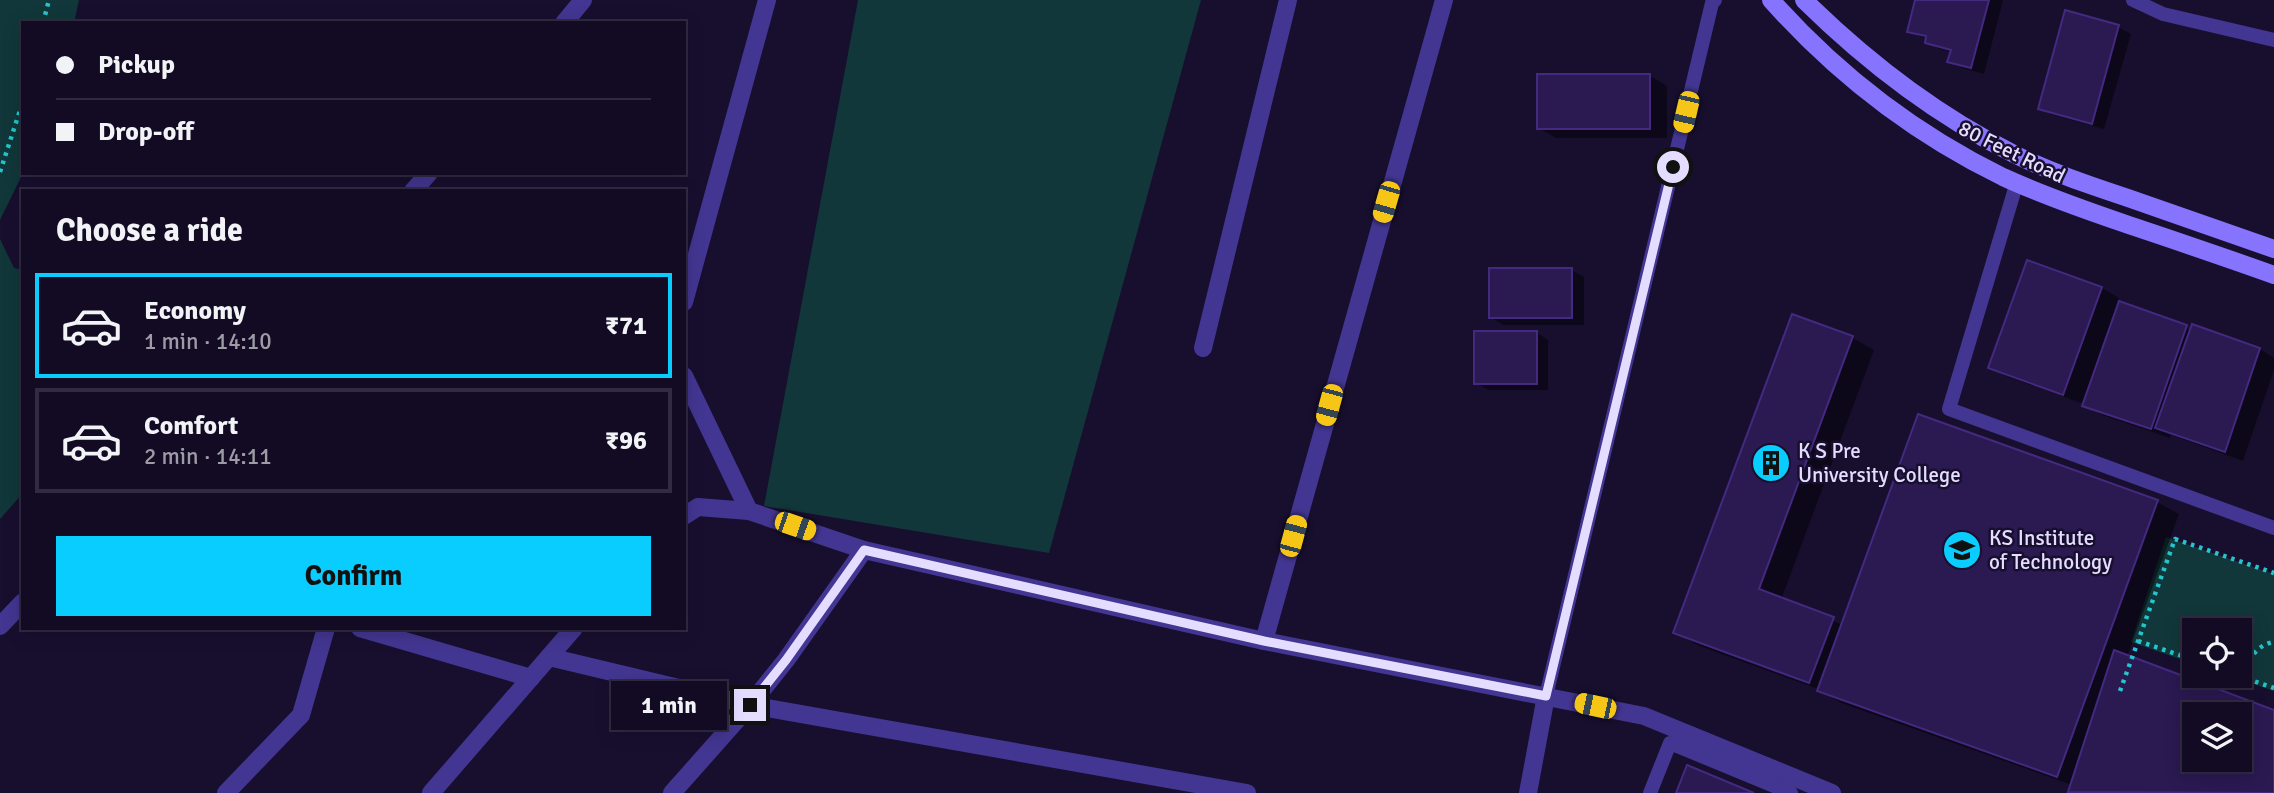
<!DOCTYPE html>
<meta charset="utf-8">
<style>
:root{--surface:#120b23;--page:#1f1930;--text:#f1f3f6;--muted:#9c9ba6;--line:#312b41;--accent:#09cdff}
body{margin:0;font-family:Signika,sans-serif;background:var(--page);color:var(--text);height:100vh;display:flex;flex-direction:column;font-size:26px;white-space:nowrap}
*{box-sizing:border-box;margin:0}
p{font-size:23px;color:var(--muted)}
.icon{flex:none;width:38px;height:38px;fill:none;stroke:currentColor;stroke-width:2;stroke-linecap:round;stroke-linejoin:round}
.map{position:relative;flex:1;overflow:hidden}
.details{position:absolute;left:21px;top:189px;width:665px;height:441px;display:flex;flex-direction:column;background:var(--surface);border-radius:0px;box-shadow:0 4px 18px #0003,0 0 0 2px var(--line)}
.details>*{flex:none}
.guide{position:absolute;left:21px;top:21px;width:665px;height:154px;border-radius:0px;box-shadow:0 4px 18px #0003,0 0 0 2px var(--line);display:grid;align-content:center;height:154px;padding:0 35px;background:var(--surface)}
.controls{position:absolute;left:2182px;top:618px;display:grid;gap:14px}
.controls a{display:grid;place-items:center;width:70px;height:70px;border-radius:0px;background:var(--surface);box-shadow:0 4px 18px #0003,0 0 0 2px var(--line);font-size:35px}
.end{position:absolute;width:32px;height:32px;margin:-16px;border:9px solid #e4ddff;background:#111;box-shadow:0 0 0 4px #111}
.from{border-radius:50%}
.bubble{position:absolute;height:49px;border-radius:0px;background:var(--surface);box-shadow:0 4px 18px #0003,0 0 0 2px var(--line);font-size:23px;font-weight:700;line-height:49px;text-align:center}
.car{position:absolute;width:21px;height:42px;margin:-21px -10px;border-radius:9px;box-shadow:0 0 5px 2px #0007;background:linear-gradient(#f5c518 24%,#345 0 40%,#f5c518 0 76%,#345 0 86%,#f5c518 0)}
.guide b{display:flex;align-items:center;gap:24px;height:66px;font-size:26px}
.guide b+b{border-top:2px solid var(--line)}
.guide i{width:18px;height:18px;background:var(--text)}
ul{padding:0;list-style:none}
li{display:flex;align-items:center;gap:21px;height:105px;margin:0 14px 10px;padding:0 21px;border:4px solid var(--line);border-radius:0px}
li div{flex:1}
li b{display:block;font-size:26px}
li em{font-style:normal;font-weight:700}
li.current{border-color:var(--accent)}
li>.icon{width:63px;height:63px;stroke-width:1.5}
h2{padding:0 35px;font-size:32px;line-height:84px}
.button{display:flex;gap:14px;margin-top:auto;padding:14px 35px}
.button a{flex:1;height:80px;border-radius:0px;background:var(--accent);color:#111;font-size:28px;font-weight:700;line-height:80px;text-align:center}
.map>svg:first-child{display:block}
</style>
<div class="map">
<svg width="2274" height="793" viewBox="0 0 2274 793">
<rect width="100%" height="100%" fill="#180f2f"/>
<g fill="#11373a">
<polygon points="0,0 79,0 74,23 23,23 23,173 0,220"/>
<polygon points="858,0 1201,0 1049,553 764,506"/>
<polygon points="0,239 14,268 23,270 23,493 0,519"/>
<polygon points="2166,537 2274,574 2274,691 2230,676 2240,676 2240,630 2194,630 2194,664 2131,642"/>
</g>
<g fill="#0007" fill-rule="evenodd">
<polygon points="1917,0 2003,0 1984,74 1962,68 1949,61 1952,52 1939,49 1927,42 1927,39 1909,31"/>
<polygon points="2067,12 2118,27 2131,34 2104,129 2053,115 2040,108"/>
<polygon points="1649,75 1667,86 1667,138 1556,138 1538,128"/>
<polygon points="2028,262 2102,288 2119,298 2118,303 2191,330 2193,326 2260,349 2274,358 2274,370 2243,461 2171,435 2170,438 2102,415 2084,404 2008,377 1990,367"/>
<polygon points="1571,270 1584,277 1584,325 1503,325 1490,317"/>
<path d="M1793,316L1853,338L1874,350L1781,600L1843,625L1919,416L2157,502L2179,514L2127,657L2274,712V793H2073L2070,791L2072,785L1841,703L1818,689L1697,645L1675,632ZM2194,714H2240V760H2194Z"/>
<polygon points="1536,332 1548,340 1548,390 1488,390 1476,383"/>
</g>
<g fill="#2b1952" stroke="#432980" stroke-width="2" fill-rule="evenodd">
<polygon points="1915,0 1989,0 1971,68 1947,62 1951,50 1925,43 1926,36 1907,32"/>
<polygon points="2065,10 2119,25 2092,124 2038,109"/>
<rect x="1537" y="74" width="113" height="55"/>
<polygon points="2027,260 2102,287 2063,395 1988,368"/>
<rect x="1489" y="268" width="83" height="50"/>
<polygon points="2119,301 2187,325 2151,429 2082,406"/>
<polygon points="1792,314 1853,336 1759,589 1834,617 1809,683 1673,633"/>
<polygon points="2192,324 2260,348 2225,452 2155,428"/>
<rect x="1474" y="331" width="63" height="53"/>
<polygon points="1918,414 2158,500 2057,777 1817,691"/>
<path d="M2114,650L2274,710V793L2068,792ZM2194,714H2240V760H2194Z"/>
<polygon points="1687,765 1754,793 1676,793"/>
</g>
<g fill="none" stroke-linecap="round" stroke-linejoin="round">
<g stroke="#24c5cc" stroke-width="4.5" stroke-dasharray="3.5 5" stroke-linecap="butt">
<polyline points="43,23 49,0"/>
<polyline points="0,172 23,101"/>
<polyline points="2138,641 2194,660"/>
<path d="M2240,675C2248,661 2257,644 2274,642"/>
<polyline points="2239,676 2274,688"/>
<polyline points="2120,691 2175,539 2274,573"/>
</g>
<g stroke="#433692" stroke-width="14">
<polyline points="2133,0 2163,14 2274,40"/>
<polyline points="2017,182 1949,409 2274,528"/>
<polyline points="1546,696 1712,3 1715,0"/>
<polyline points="1650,793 1670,743 1791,793"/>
</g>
<g stroke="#433692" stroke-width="18">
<polyline points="564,23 583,0"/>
<polyline points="413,191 429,173"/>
<polyline points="684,302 767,0"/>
<polyline points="1203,348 1288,0"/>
<polyline points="684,376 749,511"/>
<polyline points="684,516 698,507 749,511 864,550 1264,641 1644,716 1832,793"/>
<polyline points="864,550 786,660 750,705 1247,793"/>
<polyline points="0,626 23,602"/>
<polyline points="360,628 531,678"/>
<polyline points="1264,641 1444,0"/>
<polyline points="549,657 750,705 672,793"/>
<polyline points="226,793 301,715 326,628"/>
<polyline points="431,793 574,628"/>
<polyline points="1528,793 1546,696"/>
</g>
<g stroke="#8674ff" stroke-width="18">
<path d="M1771,0C1836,73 1915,134 2003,177C2042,195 2082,209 2123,223C2173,240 2224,257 2274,275"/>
<path d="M1804,0C1867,62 1934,114 2014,154C2050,172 2089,185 2128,198C2177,215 2225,232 2274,249"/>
</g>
</g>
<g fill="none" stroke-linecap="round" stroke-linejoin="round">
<polyline stroke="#e4ddff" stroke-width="9" points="750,705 786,660 864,550 1264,641 1546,696 1673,167"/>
</g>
<defs>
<symbol id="building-disc" viewBox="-11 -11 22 22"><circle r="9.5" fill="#09cdff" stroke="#180f2f"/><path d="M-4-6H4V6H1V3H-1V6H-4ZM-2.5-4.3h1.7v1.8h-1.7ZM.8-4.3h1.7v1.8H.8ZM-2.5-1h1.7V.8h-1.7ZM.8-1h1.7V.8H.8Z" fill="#111"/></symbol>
<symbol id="university-disc" viewBox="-11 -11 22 22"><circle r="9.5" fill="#09cdff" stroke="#180f2f"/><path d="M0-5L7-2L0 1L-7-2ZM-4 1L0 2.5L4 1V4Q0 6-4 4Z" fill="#111"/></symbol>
</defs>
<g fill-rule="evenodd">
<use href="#building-disc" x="1749" y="441" width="44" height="44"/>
<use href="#university-disc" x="1940" y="528" width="44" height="44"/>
</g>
<g text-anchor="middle" stroke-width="5" stroke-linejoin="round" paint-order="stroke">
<g font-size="21" fill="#e4ddff" stroke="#180f2f">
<text transform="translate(2012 152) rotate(26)" y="7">80 Feet Road</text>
</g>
<g font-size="21" fill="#e4ddff" stroke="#180f2f" text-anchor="start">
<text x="1798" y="458">K S Pre<tspan x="1798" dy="24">University College</tspan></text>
<text x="1989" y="545">KS Institute<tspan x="1989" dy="24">of Technology</tspan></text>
</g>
</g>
</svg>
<div class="controls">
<a><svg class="icon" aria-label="locate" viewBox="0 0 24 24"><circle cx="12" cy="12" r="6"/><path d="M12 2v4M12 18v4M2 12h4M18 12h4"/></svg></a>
<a><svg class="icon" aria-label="layers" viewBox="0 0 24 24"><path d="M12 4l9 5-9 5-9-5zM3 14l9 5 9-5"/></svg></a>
</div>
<i class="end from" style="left:1673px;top:167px"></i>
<i class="end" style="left:750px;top:705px"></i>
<div class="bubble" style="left:611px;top:681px;width:116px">1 min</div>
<i class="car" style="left:1686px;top:112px;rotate:193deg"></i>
<i class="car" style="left:1386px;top:202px;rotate:196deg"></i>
<i class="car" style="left:1329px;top:405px;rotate:195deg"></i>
<i class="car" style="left:795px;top:526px;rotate:109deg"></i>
<i class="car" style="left:1293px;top:536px;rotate:15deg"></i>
<i class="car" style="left:1595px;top:706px;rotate:282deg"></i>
<div class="guide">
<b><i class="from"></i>Pickup</b>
<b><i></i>Drop-off</b>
</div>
<section class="details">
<h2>Choose a ride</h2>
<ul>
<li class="current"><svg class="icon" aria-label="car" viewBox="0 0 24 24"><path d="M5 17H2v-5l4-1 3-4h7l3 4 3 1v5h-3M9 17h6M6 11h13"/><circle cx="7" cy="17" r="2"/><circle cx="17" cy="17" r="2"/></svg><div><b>Economy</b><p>1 min · 14:10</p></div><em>₹71</em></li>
<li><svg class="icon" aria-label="car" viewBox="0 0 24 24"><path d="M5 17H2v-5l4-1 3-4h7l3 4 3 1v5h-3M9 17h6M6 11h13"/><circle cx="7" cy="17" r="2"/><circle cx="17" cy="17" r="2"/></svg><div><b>Comfort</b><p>2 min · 14:11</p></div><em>₹96</em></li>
</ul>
<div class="button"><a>Confirm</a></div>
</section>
</div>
